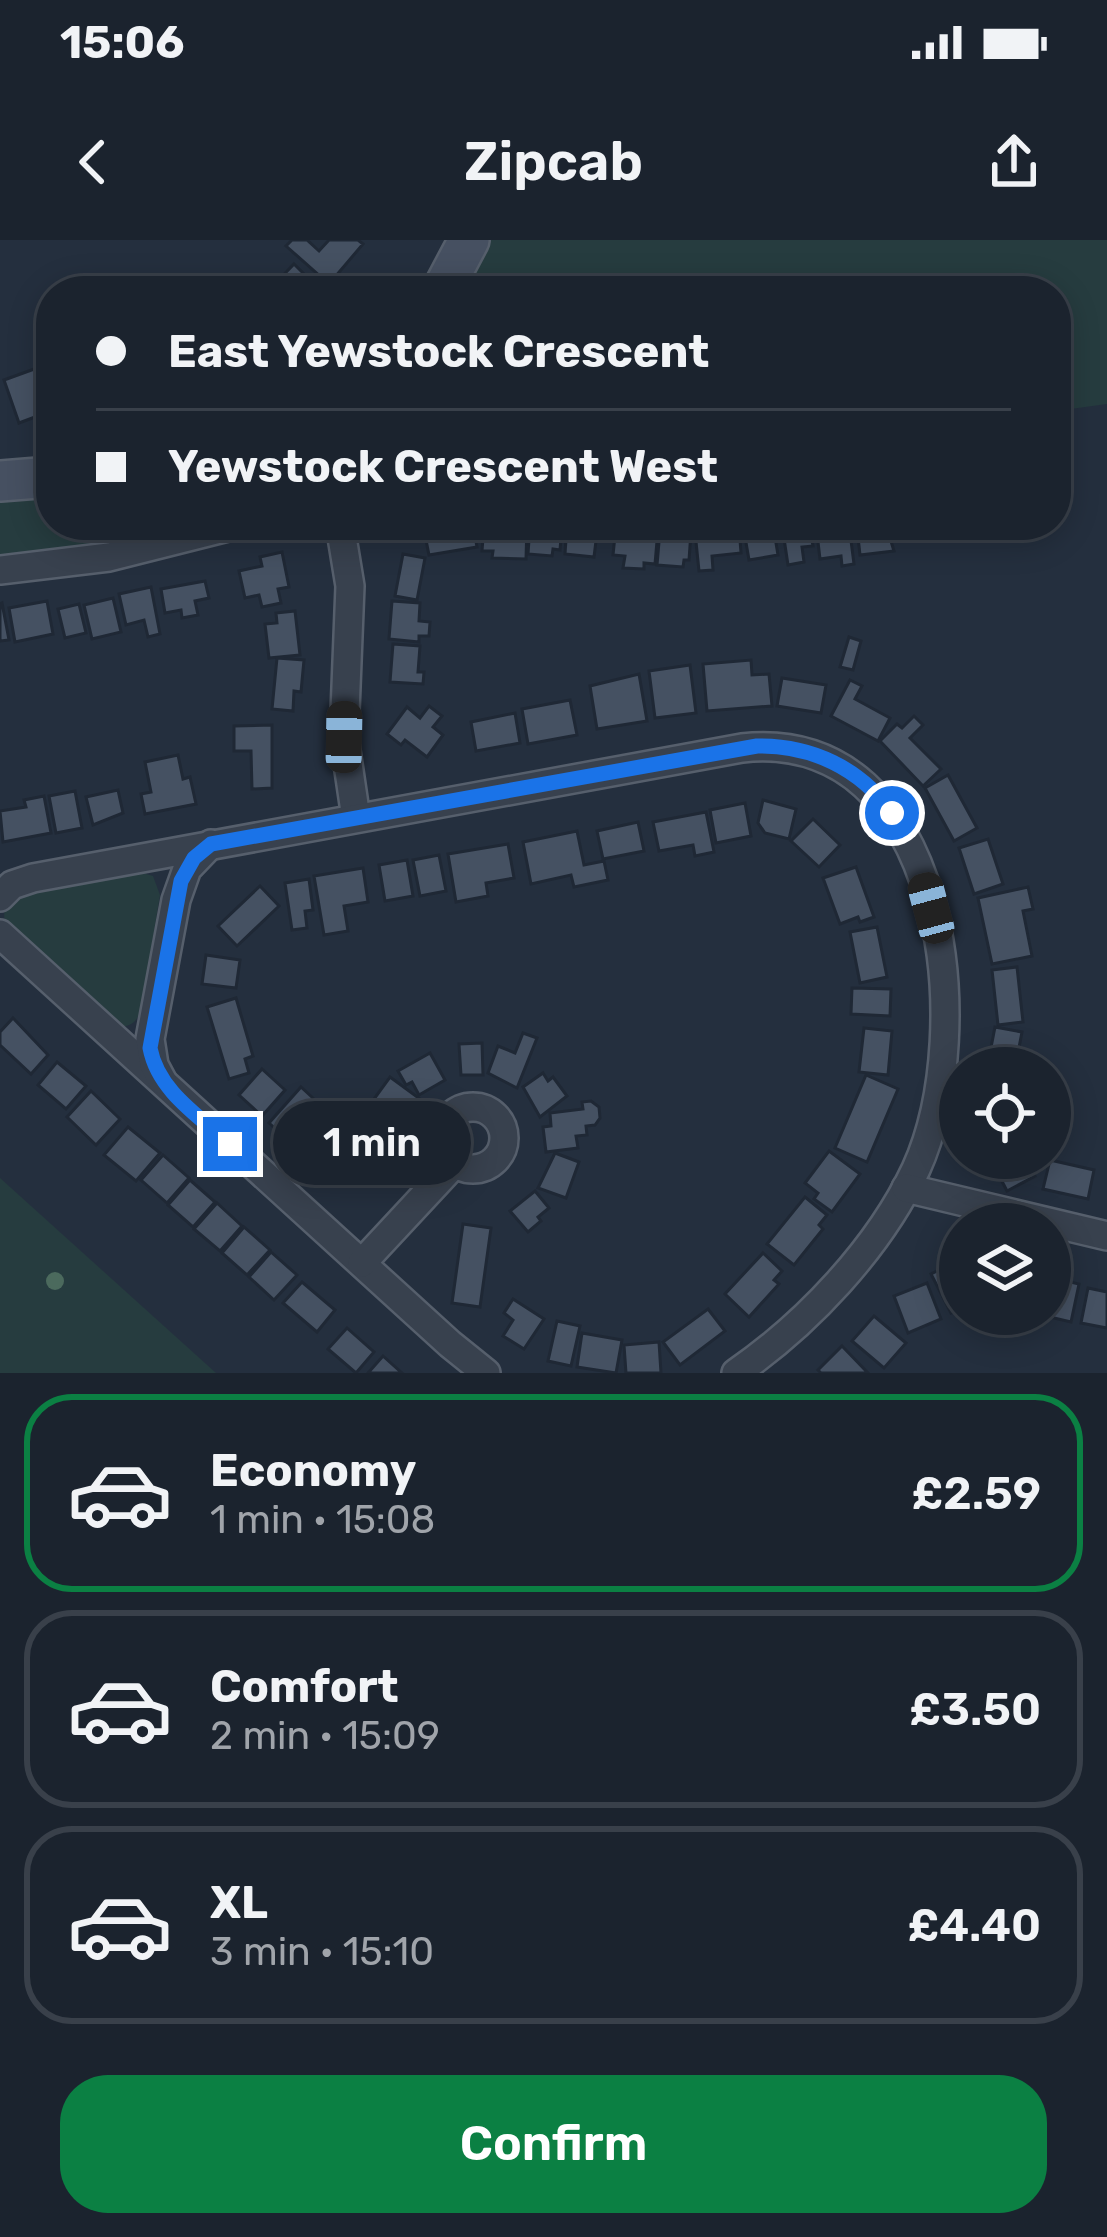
<!DOCTYPE html>
<meta charset="utf-8">
<style>
:root{--surface:#1b232e;--page:#282f3a;--text:#f1f3f6;--muted:#a0a4aa;--line:#39404a;--accent:#0b8043}
body{margin:0;font-family:Rubik,sans-serif;background:var(--page);color:var(--text);height:100vh;display:flex;flex-direction:column;font-size:45px;white-space:nowrap}
*{box-sizing:border-box;margin:0}
p{font-size:39px;color:var(--muted)}
.icon{flex:none;width:66px;height:66px;fill:none;stroke:currentColor;stroke-width:2;stroke-linecap:round;stroke-linejoin:round}
.map{position:relative;height:1133px;overflow:hidden}
.panel{display:flex;flex-direction:column;background:var(--surface);flex:1}
.panel>*{flex:none}
.hud{position:absolute;left:36px;top:36px;width:1035px;height:264px;border-radius:48px;box-shadow:0 6px 30px #0003,0 0 0 3px var(--line);display:grid;align-content:center;height:264px;padding:0 60px;background:var(--surface)}
.buttons{position:absolute;left:939px;top:807px;display:grid;gap:24px}
.buttons a{display:grid;place-items:center;width:132px;height:132px;border-radius:50%;background:var(--surface);box-shadow:0 6px 30px #0003,0 0 0 3px var(--line);font-size:60px}
.end{position:absolute;width:54px;height:54px;margin:-27px;border:15px solid #1a73e8;background:#fff;box-shadow:0 0 0 6px #fff}
.from{border-radius:50%}
.bubble{position:absolute;height:84px;border-radius:42px;background:var(--surface);box-shadow:0 6px 30px #0003,0 0 0 3px var(--line);font-size:39px;font-weight:600;line-height:84px;text-align:center}
.car{position:absolute;width:36px;height:72px;margin:-36px -18px;border-radius:15px;box-shadow:0 0 9px 3px #0007;background:linear-gradient(#222 24%,#8ab4d8 0 40%,#222 0 76%,#8ab4d8 0 86%,#222 0)}
.hud b{display:flex;align-items:center;gap:42px;height:114px;font-size:45px}
.hud b+b{border-top:3px solid var(--line)}
.hud i{width:30px;height:30px;background:var(--text)}
ul{padding:21px 0 0;list-style:none}
li{display:flex;align-items:center;gap:36px;height:198px;margin:0 24px 18px;padding:0 36px;border:6px solid var(--line);border-radius:48px}
li div{flex:1}
li b{display:block;font-size:45px}
li em{font-style:normal;font-weight:600}
li.on{border-color:var(--accent)}
li>.icon{width:108px;height:108px;stroke-width:1.5}
.primary-button{display:flex;gap:24px;margin-top:auto;padding:24px 60px}
.primary-button a{flex:1;height:138px;border-radius:48px;background:var(--accent);color:#fff;font-size:48px;font-weight:600;line-height:138px;text-align:center}
.status{display:flex;justify-content:space-between;align-items:center;height:84px;padding:0 60px;background:var(--surface);direction:ltr}
.status svg{height:33px;fill:currentColor}
header{display:flex;justify-content:space-between;align-items:center;height:156px;padding:0 60px;background:var(--surface);font-size:54px;font-weight:600}
.map>svg:first-child{display:block}
</style>
<div class="status"><b>15:06</b><svg viewBox="0 0 49 12"><path d="M0 12V9h3v3zM5 12V6h3v6zM10 12V3h3v9zM15 12V0h3v12zM26 1h20v11H26zM47 4h2v5h-2z"/></svg></div>
<header><svg class="icon" aria-label="back" viewBox="0 0 24 24"><path d="M15 5l-7 7 7 7"/></svg>Zipcab<svg class="icon" aria-label="share" viewBox="0 0 24 24"><path d="M12 15V3M7 8l5-5 5 5M5 13v7h14v-7"/></svg></header>
<div class="map">
<svg width="1107" height="1133" viewBox="0 0 1107 1133">
<rect width="100%" height="100%" fill="#242f3e"/>
<g fill="#263c3f">
<polygon points="482,0 1107,0 1107,164 1056,171 1056,51 456,51"/>
<polygon points="51,255 51,285 201,285 0,322 0,258"/>
<path d="M139,632L153,636L160,655L141,770C137,782 130,788 117,786L5,684C4,675 3,672 8,665C23,645 111,637 139,632Z"/>
<polygon points="0,938 216,1133 0,1133"/>
</g>
<g fill="#455162" stroke="#1f2835" stroke-width="3">
<polygon points="292,0 307,0 319,11 329,0 358,0 363,4 329,44 286,6"/>
<polygon points="294,24 316,46 311,51 268,51"/>
<polygon points="37,128 51,171 19,183 4,140"/>
<polygon points="452,285 473,285 477,307 429,315 424,290"/>
<polygon points="484,285 527,285 526,319 492,318 493,311 482,311"/>
<polygon points="530,285 562,285 560,310 553,309 552,316 528,314"/>
<polygon points="567,285 598,285 594,317 565,314"/>
<polygon points="743,285 773,285 778,315 749,320"/>
<polygon points="782,285 809,285 813,306 802,307 804,322 788,325"/>
<polygon points="816,285 849,285 854,324 842,326 841,316 820,319"/>
<polygon points="886,285 894,311 860,315 857,288"/>
<polygon points="616,286 658,290 655,324 644,323 644,329 623,328 625,316 613,315"/>
<polygon points="739,287 741,313 712,316 713,330 699,331 695,292"/>
<polygon points="660,290 691,292 689,320 684,320 683,327 657,325"/>
<polygon points="282,312 289,347 278,349 281,363 262,367 259,355 245,358 239,331 262,326 260,317"/>
<polygon points="403,314 425,318 417,360 395,356"/>
<polygon points="205,341 209,358 195,361 198,375 182,378 181,370 165,373 161,349"/>
<polygon points="151,347 160,394 148,397 144,380 126,385 119,354"/>
<polygon points="113,358 121,392 92,399 84,365"/>
<polygon points="47,361 53,394 15,402 9,368"/>
<polygon points="392,361 420,363 419,381 430,382 429,396 419,396 419,402 389,399"/>
<polygon points="2,363 9,400 0,401 0,364"/>
<polygon points="79,364 86,393 65,398 58,369"/>
<polygon points="295,371 300,415 269,418 265,384 277,383 276,373"/>
<polygon points="849,397 861,401 853,430 840,427"/>
<polygon points="393,404 420,406 418,432 424,432 423,444 390,442"/>
<polygon points="277,418 304,420 301,452 294,451 293,471 272,469"/>
<polygon points="751,420 752,435 769,434 772,466 707,471 703,424"/>
<polygon points="690,425 696,473 655,478 649,431"/>
<polygon points="639,434 647,481 597,489 590,446"/>
<polygon points="782,438 826,445 821,473 777,466"/>
<polygon points="850,440 862,446 855,459 890,478 878,501 831,476"/>
<polygon points="570,460 577,495 528,504 522,469"/>
<polygon points="429,466 442,476 433,487 443,495 427,517 405,500 401,505 387,494 407,467 420,478"/>
<polygon points="515,473 520,503 476,511 471,482"/>
<polygon points="914,476 923,485 910,498 941,529 923,546 880,501 897,484 902,488"/>
<polygon points="272,485 272,548 252,549 251,511 234,511 234,486"/>
<polygon points="178,515 183,539 190,537 196,564 145,574 141,554 151,552 145,522"/>
<polygon points="948,535 977,588 954,601 925,548"/>
<polygon points="118,550 123,573 93,585 86,557"/>
<polygon points="75,551 82,588 56,593 49,556"/>
<polygon points="44,556 51,593 3,602 0,571 26,567 24,560"/>
<polygon points="763,560 796,569 789,599 765,593 758,583"/>
<polygon points="745,563 751,596 716,603 710,570"/>
<polygon points="706,572 714,612 695,616 693,605 659,611 653,582"/>
<polygon points="813,579 840,605 819,627 791,601"/>
<polygon points="638,582 644,611 603,619 597,591"/>
<polygon points="577,591 584,625 604,621 608,640 574,647 571,635 531,644 523,602"/>
<polygon points="988,599 1003,644 974,654 959,608"/>
<polygon points="508,604 514,638 486,643 488,656 456,662 448,614"/>
<polygon points="439,615 446,651 420,656 413,620"/>
<polygon points="407,620 413,656 385,661 379,625"/>
<polygon points="856,627 874,677 860,682 858,677 840,684 823,638"/>
<polygon points="363,628 368,662 344,666 348,691 324,695 314,636"/>
<polygon points="309,639 313,670 305,671 307,688 292,690 285,643"/>
<polygon points="260,646 279,666 237,706 218,686"/>
<polygon points="1028,647 1033,669 1023,671 1032,716 992,724 978,658"/>
<polygon points="877,687 887,737 860,743 850,692"/>
<polygon points="206,715 240,720 236,748 202,744"/>
<polygon points="1017,727 1023,782 998,785 992,730"/>
<polygon points="852,748 891,749 890,776 851,774"/>
<polygon points="236,758 253,816 245,819 249,833 229,839 207,767"/>
<polygon points="13,778 48,815 31,834 0,805 0,792"/>
<polygon points="995,787 1022,792 1015,828 987,828"/>
<polygon points="864,788 892,791 888,835 859,832"/>
<polygon points="523,793 537,798 517,848 488,833 498,806 515,813"/>
<polygon points="482,803 483,835 461,835 459,804"/>
<polygon points="430,813 445,840 419,855 412,842 406,845 398,831"/>
<polygon points="57,822 86,846 66,869 38,845"/>
<polygon points="262,829 285,850 262,876 239,855"/>
<polygon points="543,833 548,841 553,837 567,856 540,877 523,847"/>
<polygon points="866,835 898,849 867,922 835,908"/>
<polygon points="390,837 420,859 404,881 374,859"/>
<polygon points="301,847 314,859 300,875 316,888 298,909 269,883"/>
<polygon points="91,851 120,879 96,905 67,877"/>
<polygon points="591,861 599,867 600,878 595,885 586,886 587,895 576,896 578,908 546,912 543,887 551,886 550,873 583,869 582,862"/>
<polygon points="128,887 160,913 136,941 104,915"/>
<polygon points="337,907 390,907 390,933 380,933 380,941 337,941"/>
<polygon points="829,911 860,934 832,972 814,959 818,953 805,943"/>
<polygon points="555,913 579,922 566,958 538,948"/>
<polygon points="163,915 189,938 167,963 141,940"/>
<polygon points="990,918 1026,918 1035,936 1007,951"/>
<polygon points="1050,920 1094,930 1088,959 1043,949"/>
<polygon points="190,940 215,962 193,987 168,965"/>
<polygon points="535,951 549,968 538,977 541,981 528,992 510,971"/>
<polygon points="805,957 827,975 819,985 823,989 794,1025 767,1004"/>
<polygon points="217,963 242,986 220,1011 194,989"/>
<polygon points="463,984 491,988 480,1067 452,1063"/>
<polygon points="244,987 270,1010 247,1035 222,1013"/>
<polygon points="271,1012 297,1035 274,1060 249,1037"/>
<polygon points="763,1013 782,1031 774,1040 779,1044 749,1077 725,1054"/>
<polygon points="955,1022 960,1031 960,1069 951,1073 931,1034"/>
<polygon points="1050,1037 1079,1044 1071,1082 1037,1074 1050,1074"/>
<polygon points="302,1042 335,1070 317,1092 283,1063"/>
<polygon points="927,1043 941,1079 908,1093 894,1056"/>
<polygon points="1088,1048 1107,1052 1107,1088 1081,1083"/>
<polygon points="513,1059 544,1079 524,1109 503,1096 513,1080 504,1073"/>
<polygon points="708,1069 725,1091 680,1125 663,1102"/>
<polygon points="874,1076 906,1103 884,1128 852,1101"/>
<polygon points="557,1081 580,1086 571,1126 548,1121"/>
<polygon points="347,1088 374,1112 356,1133 328,1109"/>
<polygon points="582,1093 622,1100 616,1133 577,1127"/>
<polygon points="659,1102 661,1133 626,1133 624,1105"/>
<polygon points="842,1106 868,1133 821,1133 818,1130"/>
<polygon points="383,1116 402,1133 368,1133"/>
</g>
<g fill="none" stroke-linecap="round" stroke-linejoin="round">
<defs>
<g id="minor">
<polyline points="340,285 350,346 344,497 356,578"/>
<polyline points="0,330 109,317 236,285"/>
<path d="M0,657L12,645L33,638L742,508C947,486 979,791 916,929C879,1008 807,1084 736,1133"/>
<polyline points="0,694 450,1104 486,1133"/>
<polyline points="162,840 154,825 150,799 176,660 187,629 211,604"/>
<circle cx="473" cy="898" r="31"/>
<polyline points="906,948 1107,996"/>
<polyline points="362,1023 455,923"/>
</g>
<g id="secondary">
<polyline points="442,51 469,0"/>
<polyline points="0,241 51,237"/>
</g>
</defs>
<use href="#minor" stroke="#565f6c" stroke-width="32"/>
<use href="#secondary" stroke="#565f6c" stroke-width="44"/>
<use href="#minor" stroke="#38414e" stroke-width="27"/>
<use href="#secondary" stroke="#465061" stroke-width="39"/>
</g>
<circle fill="#4b6a5d" cx="55" cy="1041" r="9"/>
<g fill="none" stroke-linecap="round" stroke-linejoin="round">
<path stroke="#1a73e8" stroke-width="15" d="M230,904C199,876 158,851 150,808L181,641L194,618L211,604L757,506C811,505 860,528 892,573"/>
</g>
</svg>
<div class="buttons">
<a><svg class="icon" aria-label="locate" viewBox="0 0 24 24"><circle cx="12" cy="12" r="6"/><path d="M12 2v4M12 18v4M2 12h4M18 12h4"/></svg></a>
<a><svg class="icon" aria-label="layers" viewBox="0 0 24 24"><path d="M12 4l9 5-9 5-9-5zM3 14l9 5 9-5"/></svg></a>
</div>
<i class="end from" style="left:892px;top:573px"></i>
<i class="end" style="left:230px;top:904px"></i>
<div class="bubble" style="left:273px;top:861px;width:198px">1 min</div>
<i class="car" style="left:344px;top:497px;rotate:1deg"></i>
<i class="car" style="left:931px;top:668px;rotate:345deg"></i>
<div class="hud">
<b><i class="from"></i>East Yewstock Crescent</b>
<b><i></i>Yewstock Crescent West</b>
</div>
</div>
<section class="panel">
<ul>
<li class="on"><svg class="icon" aria-label="car" viewBox="0 0 24 24"><path d="M5 17H2v-5l4-1 3-4h7l3 4 3 1v5h-3M9 17h6M6 11h13"/><circle cx="7" cy="17" r="2"/><circle cx="17" cy="17" r="2"/></svg><div><b>Economy</b><p>1 min · 15:08</p></div><em>£2.59</em></li>
<li><svg class="icon" aria-label="car" viewBox="0 0 24 24"><path d="M5 17H2v-5l4-1 3-4h7l3 4 3 1v5h-3M9 17h6M6 11h13"/><circle cx="7" cy="17" r="2"/><circle cx="17" cy="17" r="2"/></svg><div><b>Comfort</b><p>2 min · 15:09</p></div><em>£3.50</em></li>
<li><svg class="icon" aria-label="car" viewBox="0 0 24 24"><path d="M5 17H2v-5l4-1 3-4h7l3 4 3 1v5h-3M9 17h6M6 11h13"/><circle cx="7" cy="17" r="2"/><circle cx="17" cy="17" r="2"/></svg><div><b>XL</b><p>3 min · 15:10</p></div><em>£4.40</em></li>
</ul>
<div class="primary-button"><a>Confirm</a></div>
</section>
